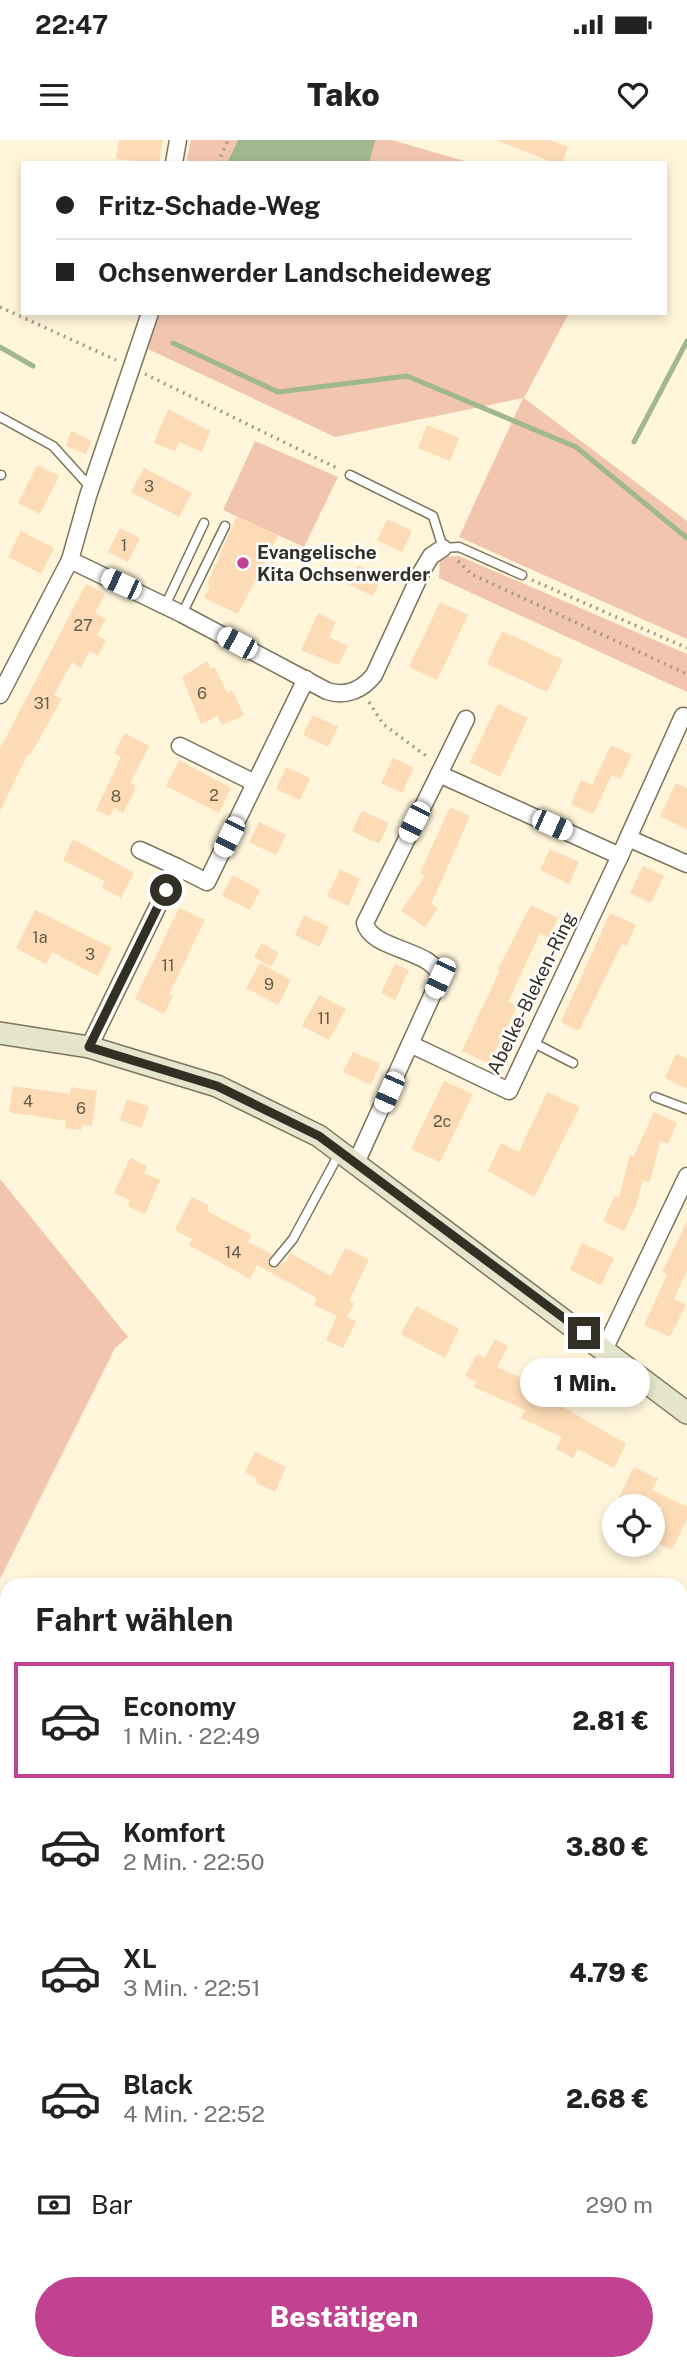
<!DOCTYPE html>
<html lang="de">
<meta charset="utf-8">
<style>
:root{--surface:#fff;--page:#f6f6f6;--text:#222;--muted:#767676;--line:#e0e0e0;--accent:#c04290}
body{margin:0;font-family:"Public Sans",sans-serif;background:var(--page);color:var(--text);height:100vh;display:flex;flex-direction:column;font-size:26px;white-space:nowrap}
*{box-sizing:border-box;margin:0}
p{font-size:23px;color:var(--muted)}
.icon{flex:none;width:38px;height:38px;fill:none;stroke:currentColor;stroke-width:2;stroke-linecap:round;stroke-linejoin:round}
.map{position:relative;flex:1;overflow:hidden}
.side{position:absolute;left:0px;top:1438px;width:688px;height:793px;display:flex;flex-direction:column;background:var(--surface);border-radius:21px 21px 0 0;box-shadow:0 4px 10px #0003}
.side>*{flex:none}
.top-card{position:absolute;left:21px;top:21px;width:646px;height:154px;border-radius:0px;box-shadow:0 4px 10px #0003;display:grid;align-content:center;height:154px;padding:0 35px;background:var(--surface)}
.buttons{position:absolute;left:602px;top:1354px;display:grid;gap:14px}
.buttons a{display:grid;place-items:center;width:63px;height:63px;border-radius:50%;background:var(--surface);box-shadow:0 4px 10px #0003;font-size:35px}
.end{position:absolute;width:32px;height:32px;margin:-16px;border:9px solid #322f24;background:#fff;box-shadow:0 0 0 4px #fff}
.from{border-radius:50%}
.bubble{position:absolute;height:49px;border-radius:24px;background:var(--surface);box-shadow:0 4px 10px #0003;font-size:23px;font-weight:800;line-height:49px;text-align:center}
.car{position:absolute;width:21px;height:42px;margin:-21px -10px;border-radius:9px;box-shadow:0 0 5px 2px #0007;background:linear-gradient(#fff 24%,#345 0 40%,#fff 0 76%,#345 0 86%,#fff 0)}
.top-card b{display:flex;align-items:center;gap:24px;height:66px;font-size:26px}
.top-card b+b{border-top:2px solid var(--line)}
.top-card i{width:18px;height:18px;background:var(--text)}
ul{padding:0;list-style:none}
li{display:flex;align-items:center;gap:21px;height:116px;margin:0 14px 10px;padding:0 21px;border:4px solid transparent;border-radius:0px}
li div{flex:1}
li b{display:block;font-size:26px}
li em{font-style:normal;font-weight:800}
li.selected{border-color:var(--accent)}
li>.icon{width:63px;height:63px;stroke-width:1.5}
h2{padding:0 35px;font-size:32px;line-height:84px}
.pay{display:flex;align-items:center;gap:18px;height:77px;padding:0 35px;font-size:26px}
.pay p{margin-inline-start:auto}
.action{display:flex;gap:14px;margin-top:auto;padding:14px 35px}
.action a{flex:1;height:80px;border-radius:42px;background:var(--accent);color:#fff;font-size:28px;font-weight:800;line-height:80px;text-align:center}
.status{display:flex;justify-content:space-between;align-items:center;height:49px;padding:0 35px;background:var(--surface);direction:ltr}
.status svg{height:19px;fill:currentColor}
header{display:flex;justify-content:space-between;align-items:center;height:91px;padding:0 35px;background:var(--surface);font-size:32px;font-weight:800}
.map>svg:first-child{display:block}
</style>
<div class="status"><b>22:47</b><svg viewBox="0 0 49 12"><path d="M0 12V9h3v3zM5 12V6h3v6zM10 12V3h3v9zM15 12V0h3v12zM26 1h20v11H26zM47 4h2v5h-2z"/></svg></div>
<header><svg class="icon" aria-label="menu" viewBox="0 0 24 24"><path d="M4 6h16M4 12h16M4 18h16"/></svg>Tako<svg class="icon" aria-label="heart" viewBox="0 0 24 24"><path d="M12 20l-8-8c-3-5 5-10 8-4 3-6 11-1 8 4z"/></svg></header>
<div class="map">
<svg width="687" height="2231" viewBox="0 0 687 2231">
<rect width="100%" height="100%" fill="#fef5da"/>
<g fill="#f1c5ae">
<polygon points="191,0 238,0 227,23 186,23"/>
<polygon points="374,0 392,0 471,23 369,23"/>
<polygon points="155,173 569,173 524,258 687,381 687,499 459,397 523,258 335,297 148,209"/>
<polygon points="255,301 338,337 304,407 223,370"/>
<polygon points="459,416 687,514 687,552 439,438 440,417"/>
<polygon points="0,1039 128,1197 115,1208 0,1439"/>
</g>
<polygon fill="#a0b78f" points="238,0 374,0 375,1 369,23 227,23"/>
<g fill="none" stroke-linecap="round" stroke-linejoin="round">
<g stroke="#a0b78f" stroke-width="5">
<polyline points="173,203 278,252 407,236 576,307 687,398"/>
<polyline points="0,207 33,226"/>
<polyline points="634,302 687,201"/>
</g>
</g>
<g fill="#fcdbb6">
<polygon points="119,0 163,0 159,23 116,19"/>
<polygon points="496,0 549,0 568,7 562,23 554,23"/>
<polygon points="168,269 210,291 202,312 179,302 175,311 154,303"/>
<polygon points="427,285 459,298 450,321 418,308"/>
<polygon points="71,291 91,301 86,314 66,306"/>
<polygon points="37,325 59,336 40,374 18,363"/>
<polygon points="144,328 192,353 179,377 131,352"/>
<polygon points="237,376 278,396 238,474 204,458 210,446 207,444"/>
<polygon points="387,379 412,391 402,412 377,400"/>
<polygon points="120,388 140,398 128,422 108,412"/>
<polygon points="21,391 54,408 41,434 8,417"/>
<polygon points="358,425 382,436 373,456 348,444"/>
<polygon points="86,444 105,454 95,473 106,479 97,495 106,500 98,516 90,511 81,528 72,522 54,555 62,559 30,615 28,614 0,671 0,609"/>
<polygon points="440,462 468,475 437,540 409,527"/>
<polygon points="318,473 336,482 329,497 348,506 338,525 301,510"/>
<polygon points="502,491 563,520 547,552 487,524"/>
<polygon points="207,521 211,529 215,527 227,553 232,550 244,575 222,585 217,576 201,584 182,537"/>
<polygon points="498,564 528,578 500,637 470,622"/>
<polygon points="313,575 338,587 328,607 303,595"/>
<polygon points="125,593 149,606 130,643 135,645 134,652 123,673 114,668 110,676 96,670 121,617 114,613"/>
<polygon points="611,605 632,615 620,639 612,635 593,674 571,664 581,640 592,645"/>
<polygon points="393,618 414,628 402,653 381,643"/>
<polygon points="179,620 231,648 219,673 166,646"/>
<polygon points="286,627 310,638 300,660 276,649"/>
<polygon points="676,643 687,648 687,689 660,676"/>
<polygon points="450,667 470,676 431,764 438,768 425,787 401,771 425,736 420,733"/>
<polygon points="362,671 389,683 379,704 352,691"/>
<polygon points="259,682 286,695 276,715 249,702"/>
<polygon points="73,699 134,733 121,758 102,748 105,741 63,720"/>
<polygon points="550,709 579,722 569,744 540,730"/>
<polygon points="643,726 664,736 651,763 630,753"/>
<polygon points="340,729 360,739 348,766 327,756"/>
<polygon points="233,735 260,750 250,770 222,756"/>
<polygon points="531,765 558,778 549,797 540,793 508,862 517,866 489,924 462,911 500,830 498,829"/>
<polygon points="179,768 205,780 169,854 173,856 164,874 135,859"/>
<polygon points="35,770 112,808 98,836 52,812 46,824 16,808"/>
<polygon points="610,773 636,785 626,806 622,804 579,891 561,882"/>
<polygon points="304,775 329,787 319,807 295,795"/>
<polygon points="262,803 279,813 271,827 254,817"/>
<polygon points="260,823 291,840 278,865 246,848"/>
<polygon points="395,824 409,830 395,860 381,853"/>
<polygon points="319,855 346,869 329,900 302,886"/>
<polygon points="353,912 380,924 371,945 343,932"/>
<polygon points="676,914 687,918 687,949 665,938"/>
<polygon points="444,941 473,954 440,1022 411,1009"/>
<polygon points="13,946 70,954 71,947 97,951 92,986 82,985 81,990 65,988 66,981 9,972"/>
<polygon points="547,952 580,967 534,1057 488,1031 501,1003 519,1012"/>
<polygon points="127,959 149,967 141,988 120,980"/>
<polygon points="654,972 677,983 668,1004 660,1001 650,1042 642,1041 636,1066 624,1091 603,1081 615,1056 619,1058 630,1015 634,1016"/>
<polygon points="130,1018 147,1026 144,1033 160,1040 145,1074 128,1066 130,1060 114,1053"/>
<polygon points="192,1057 209,1066 207,1071 252,1095 248,1102 272,1114 268,1122 272,1128 286,1122 290,1113 331,1136 345,1108 369,1120 349,1161 354,1163 347,1177 356,1181 343,1208 326,1200 337,1176 314,1165 317,1158 257,1125 250,1139 189,1105 192,1099 175,1090"/>
<polygon points="687,1081 687,1131 674,1159 686,1165 670,1197 644,1185 667,1135 662,1132"/>
<polygon points="582,1103 614,1118 601,1145 570,1130"/>
<polygon points="416,1166 459,1189 445,1218 401,1194"/>
<polygon points="495,1199 508,1206 497,1227 562,1256 558,1264 626,1304 614,1328 578,1309 573,1318 556,1309 562,1297 521,1278 525,1270 474,1247 477,1242 465,1236 477,1214 485,1218"/>
<polygon points="255,1312 286,1327 275,1352 255,1342 257,1338 245,1332"/>
<polygon points="634,1327 658,1339 652,1350 687,1367 687,1379 672,1410 653,1401 653,1386 663,1367 614,1367"/>
</g>
<g fill="none" stroke-linecap="round" stroke-linejoin="round">
<defs>
<g id="lane">
<polyline points="0,277 53,306 91,348"/>
<polyline points="0,335 1,335"/>
<polyline points="350,335 433,376 443,408 459,407 522,435"/>
<polyline points="165,466 204,383"/>
<polyline points="182,474 225,386"/>
<polyline points="532,902 573,923"/>
<polyline points="655,957 687,969"/>
<polyline points="274,1122 293,1099 339,1014"/>
</g>
<g id="street">
<polyline points="174,23 178,0"/>
<path d="M70,420L182,474L327,551C346,557 362,550 374,535L422,431L431,416L443,408"/>
<polyline points="0,555 70,420 88,356 150,173"/>
<polyline points="180,606 255,643"/>
<polyline points="439,634 466,579"/>
<polyline points="628,698 683,576"/>
<polyline points="140,710 177,727"/>
<polyline points="410,904 509,951 620,716"/>
<polyline points="89,907 177,727 207,742 306,539"/>
<path d="M356,1023L440,838C436,809 371,811 365,783L439,634L620,716L628,698L687,724"/>
<polyline points="605,1208 687,1036"/>
</g>
<polyline id="secondary" points="0,893 89,907 217,946 319,996 687,1273"/>
</defs>
<use href="#lane" stroke="#7d745c" stroke-width="11"/>
<use href="#street" stroke="#7d745c" stroke-width="19"/>
<use href="#secondary" stroke="#7d745c" stroke-width="24"/>
<g stroke="#a19b87" stroke-width="3.5" stroke-dasharray="2 5" stroke-linecap="butt">
<polyline points="218,23 228,0"/>
<polyline points="0,167 116,220"/>
<polyline points="145,234 339,329"/>
<polyline points="458,421 471,434 687,534"/>
<polyline points="532,440 687,508"/>
<polyline points="369,562 383,584 429,618"/>
</g>
<use href="#lane" stroke="#fff" stroke-width="8"/>
<use href="#street" stroke="#fff" stroke-width="16"/>
<use href="#secondary" stroke="#e4e5cc" stroke-width="21"/>
</g>
<g fill="none" stroke-linecap="round" stroke-linejoin="round">
<polyline stroke="#322f24" stroke-width="9" points="166,750 89,907 217,946 319,996 584,1193"/>
</g>
<circle fill="#c04290" stroke="#fff" stroke-width="2.5" cx="243" cy="423" r="7"/>
<g text-anchor="middle" stroke-width="5" stroke-linejoin="round" paint-order="stroke">
<g font-size="16" fill="#645a48">
<text x="149" y="352">3</text>
<text x="124" y="411">1</text>
<text x="83" y="491">27</text>
<text x="202" y="559">6</text>
<text x="42" y="569">31</text>
<text x="214" y="661">2</text>
<text x="116" y="662">8</text>
<text x="40" y="803">1a</text>
<text x="90" y="820">3</text>
<text x="168" y="831">11</text>
<text x="269" y="850">9</text>
<text x="324" y="884">11</text>
<text x="28" y="967">4</text>
<text x="81" y="974">6</text>
<text x="442" y="987">2c</text>
<text x="233" y="1118">14</text>
</g>
<g font-size="19" font-weight="bold" fill="#322f24" stroke="#fff" text-anchor="start">
<text x="257" y="419">Evangelische<tspan x="257" dy="22">Kita Ochsenwerder</tspan></text>
</g>
<g font-size="19" fill="#322f24" stroke="#fff">
<text transform="translate(531 853) rotate(-64)" y="7">Abelke-Bleken-Ring</text>
</g>
</g>
</svg>
<div class="buttons">
<a><svg class="icon" aria-label="locate" viewBox="0 0 24 24"><circle cx="12" cy="12" r="6"/><path d="M12 2v4M12 18v4M2 12h4M18 12h4"/></svg></a>
</div>
<i class="end from" style="left:166px;top:750px"></i>
<i class="end" style="left:584px;top:1193px"></i>
<div class="bubble" style="left:520px;top:1218px;width:130px">1 Min.</div>
<i class="car" style="left:121px;top:444px;rotate:295deg"></i>
<i class="car" style="left:237px;top:503px;rotate:298deg"></i>
<i class="car" style="left:414px;top:682px;rotate:207deg"></i>
<i class="car" style="left:552px;top:685px;rotate:114deg"></i>
<i class="car" style="left:229px;top:697px;rotate:206deg"></i>
<i class="car" style="left:440px;top:838px;rotate:205deg"></i>
<i class="car" style="left:389px;top:952px;rotate:204deg"></i>
<div class="top-card">
<b><i class="from"></i>Fritz-Schade-Weg</b>
<b><i></i>Ochsenwerder Landscheideweg</b>
</div>
<section class="side">
<h2>Fahrt wählen</h2>
<ul>
<li class="selected"><svg class="icon" aria-label="car" viewBox="0 0 24 24"><path d="M5 17H2v-5l4-1 3-4h7l3 4 3 1v5h-3M9 17h6M6 11h13"/><circle cx="7" cy="17" r="2"/><circle cx="17" cy="17" r="2"/></svg><div><b>Economy</b><p>1 Min. · 22:49</p></div><em>2.81 €</em></li>
<li><svg class="icon" aria-label="car" viewBox="0 0 24 24"><path d="M5 17H2v-5l4-1 3-4h7l3 4 3 1v5h-3M9 17h6M6 11h13"/><circle cx="7" cy="17" r="2"/><circle cx="17" cy="17" r="2"/></svg><div><b>Komfort</b><p>2 Min. · 22:50</p></div><em>3.80 €</em></li>
<li><svg class="icon" aria-label="car" viewBox="0 0 24 24"><path d="M5 17H2v-5l4-1 3-4h7l3 4 3 1v5h-3M9 17h6M6 11h13"/><circle cx="7" cy="17" r="2"/><circle cx="17" cy="17" r="2"/></svg><div><b>XL</b><p>3 Min. · 22:51</p></div><em>4.79 €</em></li>
<li><svg class="icon" aria-label="car" viewBox="0 0 24 24"><path d="M5 17H2v-5l4-1 3-4h7l3 4 3 1v5h-3M9 17h6M6 11h13"/><circle cx="7" cy="17" r="2"/><circle cx="17" cy="17" r="2"/></svg><div><b>Black</b><p>4 Min. · 22:52</p></div><em>2.68 €</em></li>
</ul>
<div class="pay"><svg class="icon" aria-label="cash" viewBox="0 0 24 24"><path d="M3 7h18v10H3z"/><circle cx="12" cy="12" r="2"/></svg>Bar<p>290 m</p></div>
<div class="action"><a>Bestätigen</a></div>
</section>
</div>
